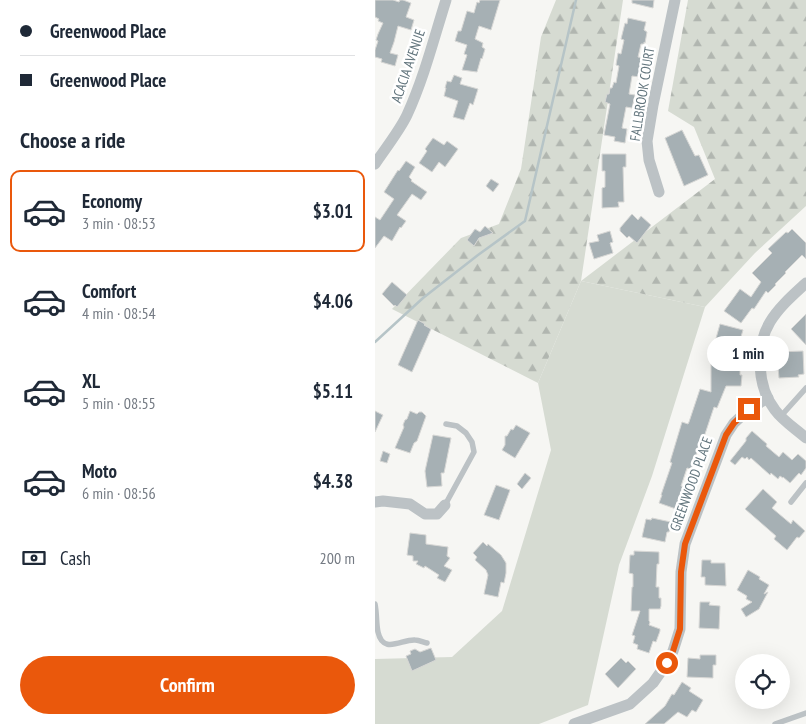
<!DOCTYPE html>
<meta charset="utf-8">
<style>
:root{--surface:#fff;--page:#f6f6f7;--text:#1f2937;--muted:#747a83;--line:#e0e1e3;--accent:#ea580c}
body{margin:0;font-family:"PT Sans Narrow",sans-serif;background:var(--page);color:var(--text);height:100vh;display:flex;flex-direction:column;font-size:19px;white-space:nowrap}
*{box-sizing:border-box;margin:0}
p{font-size:16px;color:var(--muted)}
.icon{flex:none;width:28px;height:28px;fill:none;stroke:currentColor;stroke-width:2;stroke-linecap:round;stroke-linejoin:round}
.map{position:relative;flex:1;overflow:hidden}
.side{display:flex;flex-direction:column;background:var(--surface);width:375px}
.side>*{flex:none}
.hud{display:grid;align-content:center;height:110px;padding:0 20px;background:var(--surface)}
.buttons{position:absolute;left:360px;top:654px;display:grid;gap:10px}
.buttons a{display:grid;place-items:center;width:55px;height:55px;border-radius:50%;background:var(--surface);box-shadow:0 5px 20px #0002;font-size:25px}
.end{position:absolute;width:22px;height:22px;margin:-11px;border:6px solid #ea580c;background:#fff;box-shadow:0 0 0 2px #fff}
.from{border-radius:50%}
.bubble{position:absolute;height:35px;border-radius:18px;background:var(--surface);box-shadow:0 5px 20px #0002;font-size:16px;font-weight:700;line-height:35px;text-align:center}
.hud b{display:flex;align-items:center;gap:18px;height:48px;font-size:19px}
.hud b+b{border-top:1px solid var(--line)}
.hud i{width:12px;height:12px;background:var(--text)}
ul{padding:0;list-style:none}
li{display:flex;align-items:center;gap:15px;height:82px;margin:0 10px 8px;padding:0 10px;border:2px solid transparent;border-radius:10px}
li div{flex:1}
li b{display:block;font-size:19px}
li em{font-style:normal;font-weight:700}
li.on{border-color:var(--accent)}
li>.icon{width:45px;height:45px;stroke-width:1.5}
h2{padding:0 20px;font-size:22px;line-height:60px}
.pay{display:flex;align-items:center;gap:12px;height:55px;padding:0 20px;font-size:19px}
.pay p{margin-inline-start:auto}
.button{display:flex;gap:10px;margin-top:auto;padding:10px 20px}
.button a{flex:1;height:58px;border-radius:30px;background:var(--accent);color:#fff;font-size:20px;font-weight:700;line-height:58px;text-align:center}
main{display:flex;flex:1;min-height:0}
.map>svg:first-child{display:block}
</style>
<main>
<section class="side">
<div class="hud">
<b><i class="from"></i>Greenwood Place</b>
<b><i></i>Greenwood Place</b>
</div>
<h2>Choose a ride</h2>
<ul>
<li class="on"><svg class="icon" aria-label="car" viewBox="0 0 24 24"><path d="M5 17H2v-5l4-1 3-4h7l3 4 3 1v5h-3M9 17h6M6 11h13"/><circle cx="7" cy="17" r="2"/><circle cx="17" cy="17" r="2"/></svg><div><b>Economy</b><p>3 min · 08:53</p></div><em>$3.01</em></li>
<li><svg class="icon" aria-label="car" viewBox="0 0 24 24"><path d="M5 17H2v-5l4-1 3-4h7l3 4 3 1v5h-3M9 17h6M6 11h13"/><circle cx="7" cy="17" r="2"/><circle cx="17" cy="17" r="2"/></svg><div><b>Comfort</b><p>4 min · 08:54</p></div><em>$4.06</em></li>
<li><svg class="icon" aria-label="car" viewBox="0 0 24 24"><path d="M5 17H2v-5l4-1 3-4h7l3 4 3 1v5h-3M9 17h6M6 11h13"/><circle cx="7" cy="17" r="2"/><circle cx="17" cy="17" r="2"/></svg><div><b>XL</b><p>5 min · 08:55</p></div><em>$5.11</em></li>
<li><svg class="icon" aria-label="car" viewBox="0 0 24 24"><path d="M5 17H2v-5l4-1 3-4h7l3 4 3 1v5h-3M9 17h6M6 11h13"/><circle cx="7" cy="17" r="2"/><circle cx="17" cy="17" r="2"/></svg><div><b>Moto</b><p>6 min · 08:56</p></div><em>$4.38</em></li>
</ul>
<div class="pay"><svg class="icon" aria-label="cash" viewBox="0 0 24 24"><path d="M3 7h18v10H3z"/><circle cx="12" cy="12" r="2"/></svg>Cash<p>200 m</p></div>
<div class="button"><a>Confirm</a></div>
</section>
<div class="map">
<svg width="431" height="724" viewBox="0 0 431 724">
<defs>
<pattern id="forest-firs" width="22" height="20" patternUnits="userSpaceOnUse" patternTransform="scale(1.25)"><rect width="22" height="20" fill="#d6dbd2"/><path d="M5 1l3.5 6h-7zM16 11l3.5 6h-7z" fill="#b1b6b0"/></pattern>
</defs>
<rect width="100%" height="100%" fill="#f6f6f3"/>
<polygon fill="#d6dbd2" points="206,281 330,307 277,476 244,565 213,705 164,724 0,724 0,659 77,657 127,611 176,450 163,383"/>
<polygon fill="url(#forest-firs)" points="181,0 248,0 206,281 340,179 319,127 293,111 313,0 431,0 431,206 380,253 330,307 206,281 163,383 17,309 86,238 124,224 146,169 166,37"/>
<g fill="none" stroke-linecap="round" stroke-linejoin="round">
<polyline stroke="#b6c4c7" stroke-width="2.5" points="0,342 48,298 103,255 150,221 201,0"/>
</g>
<g fill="#a6b0b4" stroke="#d7d7d5">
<polygon points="0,0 18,0 24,2 25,0 28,0 36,3 31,17 39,20 36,30 23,26 19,42 15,53 23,55 20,66 6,62 7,59 0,57 0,50 3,41 1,40 3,34 8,23 3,21 4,19 0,17"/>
<polygon points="105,0 125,0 116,30 104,26 100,39 108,43 107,47 110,49 107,59 106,58 102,72 87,70 92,55 89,54 92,45 80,41 83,31 86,31 92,11 99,13 102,2 104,3"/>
<polygon points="257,0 279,0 278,8 257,3"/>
<polygon points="253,18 271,22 269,30 272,32 270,43 269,42 269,44 266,44 263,57 268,58 265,77 257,76 254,94 260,95 257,108 251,107 247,128 252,129 250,143 239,141 240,137 229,135 235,104 230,102 232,94 234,94 235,88 237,88 239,82 241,83 244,66 241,65 243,53 246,54 249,40 246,39 250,23 252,24"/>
<polygon points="79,75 87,78 85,84 103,89 98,105 95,103 89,120 78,117 83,101 69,96 71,88 70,88 72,81 76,82"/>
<polygon points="307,130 320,156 324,155 333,175 309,186 290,138"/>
<polygon points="58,138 69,145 72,141 83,149 70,167 64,162 57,172 44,163 52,151 50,149"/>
<polygon points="227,154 251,154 251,167 248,167 249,202 243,202 244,207 227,208 227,188 230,187 230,171 227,171"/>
<polygon points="31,161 40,167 34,177 37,180 36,181 52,192 46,200 37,194 22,215 31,221 26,228 25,227 17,241 9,236 0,248 0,217 5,220 19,199 9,192 23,170 24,171"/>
<polygon points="116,179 124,184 118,192 111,186"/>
<polygon points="257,214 263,220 266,216 276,225 262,243 254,236 252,238 245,231 245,228"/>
<polygon points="110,226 118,233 104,238 99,246 92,240 100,229 105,232"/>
<polygon points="417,229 431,243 431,259 427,255 410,272 411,273 400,284 401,285 393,293 391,291 379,309 377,308 366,323 349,311 365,289 376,297 386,282 377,273 397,253 393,249 411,232 413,233"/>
<polygon points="235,231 238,242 235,243 238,253 219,259 214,243 224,241 222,235"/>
<polygon points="17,282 32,295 22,307 20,305 19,306 7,294"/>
<polygon points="431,314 431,345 416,329"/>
<polygon points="43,320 50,324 49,325 56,329 37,372 23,365"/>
<polygon points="345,324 368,330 365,340 367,341 362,359 365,359 365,375 367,375 366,386 351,386 342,408 339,407 329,437 327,441 326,441 318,464 316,469 312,468 306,486 313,488 307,502 304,501 301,509 284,503 287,495 286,495 297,463 295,462 307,422 313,424 314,422 325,389 336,392 336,364 341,364 341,356 346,344 340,342"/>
<polygon points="428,351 429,374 423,375 424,377 404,378 403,367 406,367 404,352"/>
<polygon points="0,411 8,415 0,432"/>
<polygon points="35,411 42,414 44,412 47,412 51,416 42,441 39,443 35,453 20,448 29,427 28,425 30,420 32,419"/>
<polygon points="141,425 155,433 140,458 127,450 130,445 130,436 132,436 136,429 138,430"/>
<polygon points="377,431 392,444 391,446 404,457 408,452 417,460 423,454 431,461 431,468 426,475 424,473 415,483 408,477 408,478 405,476 403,479 396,473 395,475 376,458 374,460 372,457 370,459 367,457 360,465 355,461 371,441 371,438"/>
<polygon points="58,435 76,438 69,473 66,473 67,486 52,487 50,471"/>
<polygon points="8,451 15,454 12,463 5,461"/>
<polygon points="150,473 156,478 147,489 142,484"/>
<polygon points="121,485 135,490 124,520 109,515"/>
<polygon points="388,489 402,502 397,508 416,524 418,520 430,531 424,538 422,537 412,550 399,539 401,536 370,509"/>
<polygon points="277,518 296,522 294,532 292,532 290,542 267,537 271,519 276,520"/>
<polygon points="35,533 51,535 51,544 73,547 72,556 75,558 69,566 77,570 70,582 62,578 64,575 50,566 49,568 41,564 43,561 38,561 38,556 32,555"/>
<polygon points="108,542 112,546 113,544 126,555 131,563 131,573 129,583 126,582 123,597 109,594 113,575 111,570 100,560 102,557 98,553"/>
<polygon points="259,551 284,552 284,564 282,564 281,587 284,587 284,598 286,598 286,606 285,609 274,609 274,621 275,622 274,625 285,629 285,631 281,642 278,641 274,653 262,649 263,645 258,643 260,636 257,635 265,611 256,611 257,587 258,587 258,574 254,573 255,555 259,555"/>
<polygon points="327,560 336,560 336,563 350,563 351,586 330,585 330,577 326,577"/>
<polygon points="373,570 385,577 384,579 394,585 389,594 393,592 384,609 371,617 366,609 377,602 371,599 372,596 362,590"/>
<polygon points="325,602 335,602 334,605 345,606 344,629 324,628"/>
<polygon points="56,648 61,660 37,671 31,656 36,654 35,651 40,649 45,652"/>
<polygon points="325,655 341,655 341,665 338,665 338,678 312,677 313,658 325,659"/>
<polygon points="246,658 251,663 253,661 261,669 243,688 230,674"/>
<polygon points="307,682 316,688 314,691 328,700 321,712 317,710 312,717 303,712 289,724 270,724 290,706 297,694 299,695"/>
</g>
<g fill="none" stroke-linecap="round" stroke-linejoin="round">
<g stroke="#bcc2c5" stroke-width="5.5">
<polyline points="406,416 431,388"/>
<polyline points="416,502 431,483"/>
<polyline points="70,505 99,452 97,442 91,433 82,426 71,424"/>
<path d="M0,604C2,614 1,623 3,632C8,655 27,639 40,640C44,640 48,642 52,643"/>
<polyline points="400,724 431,713"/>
</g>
<g stroke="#bcc2c5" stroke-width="11">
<path d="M0,164C10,149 25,130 32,115C49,78 59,38 71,0"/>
<polyline points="284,192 274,160 272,141 278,105 300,0"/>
<path d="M431,283C418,295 404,307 395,322C380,347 382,387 400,410C408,421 421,429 431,438"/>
<polyline points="0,502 8,501 35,504 50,514 62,514 70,505"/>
<polyline points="199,724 255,704 278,683 292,663 298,651 305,629 306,572 310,544 345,451 351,435 359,423 374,409 393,398"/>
</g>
</g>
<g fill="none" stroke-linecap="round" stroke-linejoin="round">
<polyline stroke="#ea580c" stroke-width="6" points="292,663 298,651 305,629 306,572 310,544 351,435 359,423 374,409"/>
</g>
<g text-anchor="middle" stroke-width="5" stroke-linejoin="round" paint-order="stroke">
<g font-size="14" fill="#62757d" stroke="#fff">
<text transform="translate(33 66) rotate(-71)" y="5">ACACIA AVENUE</text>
<text transform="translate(267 94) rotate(-81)" y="5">FALLBROOK COURT</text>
<text transform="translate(316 484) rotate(-70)" y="5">GREENWOOD PLACE</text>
</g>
</g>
</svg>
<div class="buttons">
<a><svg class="icon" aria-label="locate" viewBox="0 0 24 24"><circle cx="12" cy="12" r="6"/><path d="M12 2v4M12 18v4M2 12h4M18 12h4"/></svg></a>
</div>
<i class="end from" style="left:292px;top:663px"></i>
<i class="end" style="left:374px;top:409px"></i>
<div class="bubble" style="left:332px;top:336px;width:82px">1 min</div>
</div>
</main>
